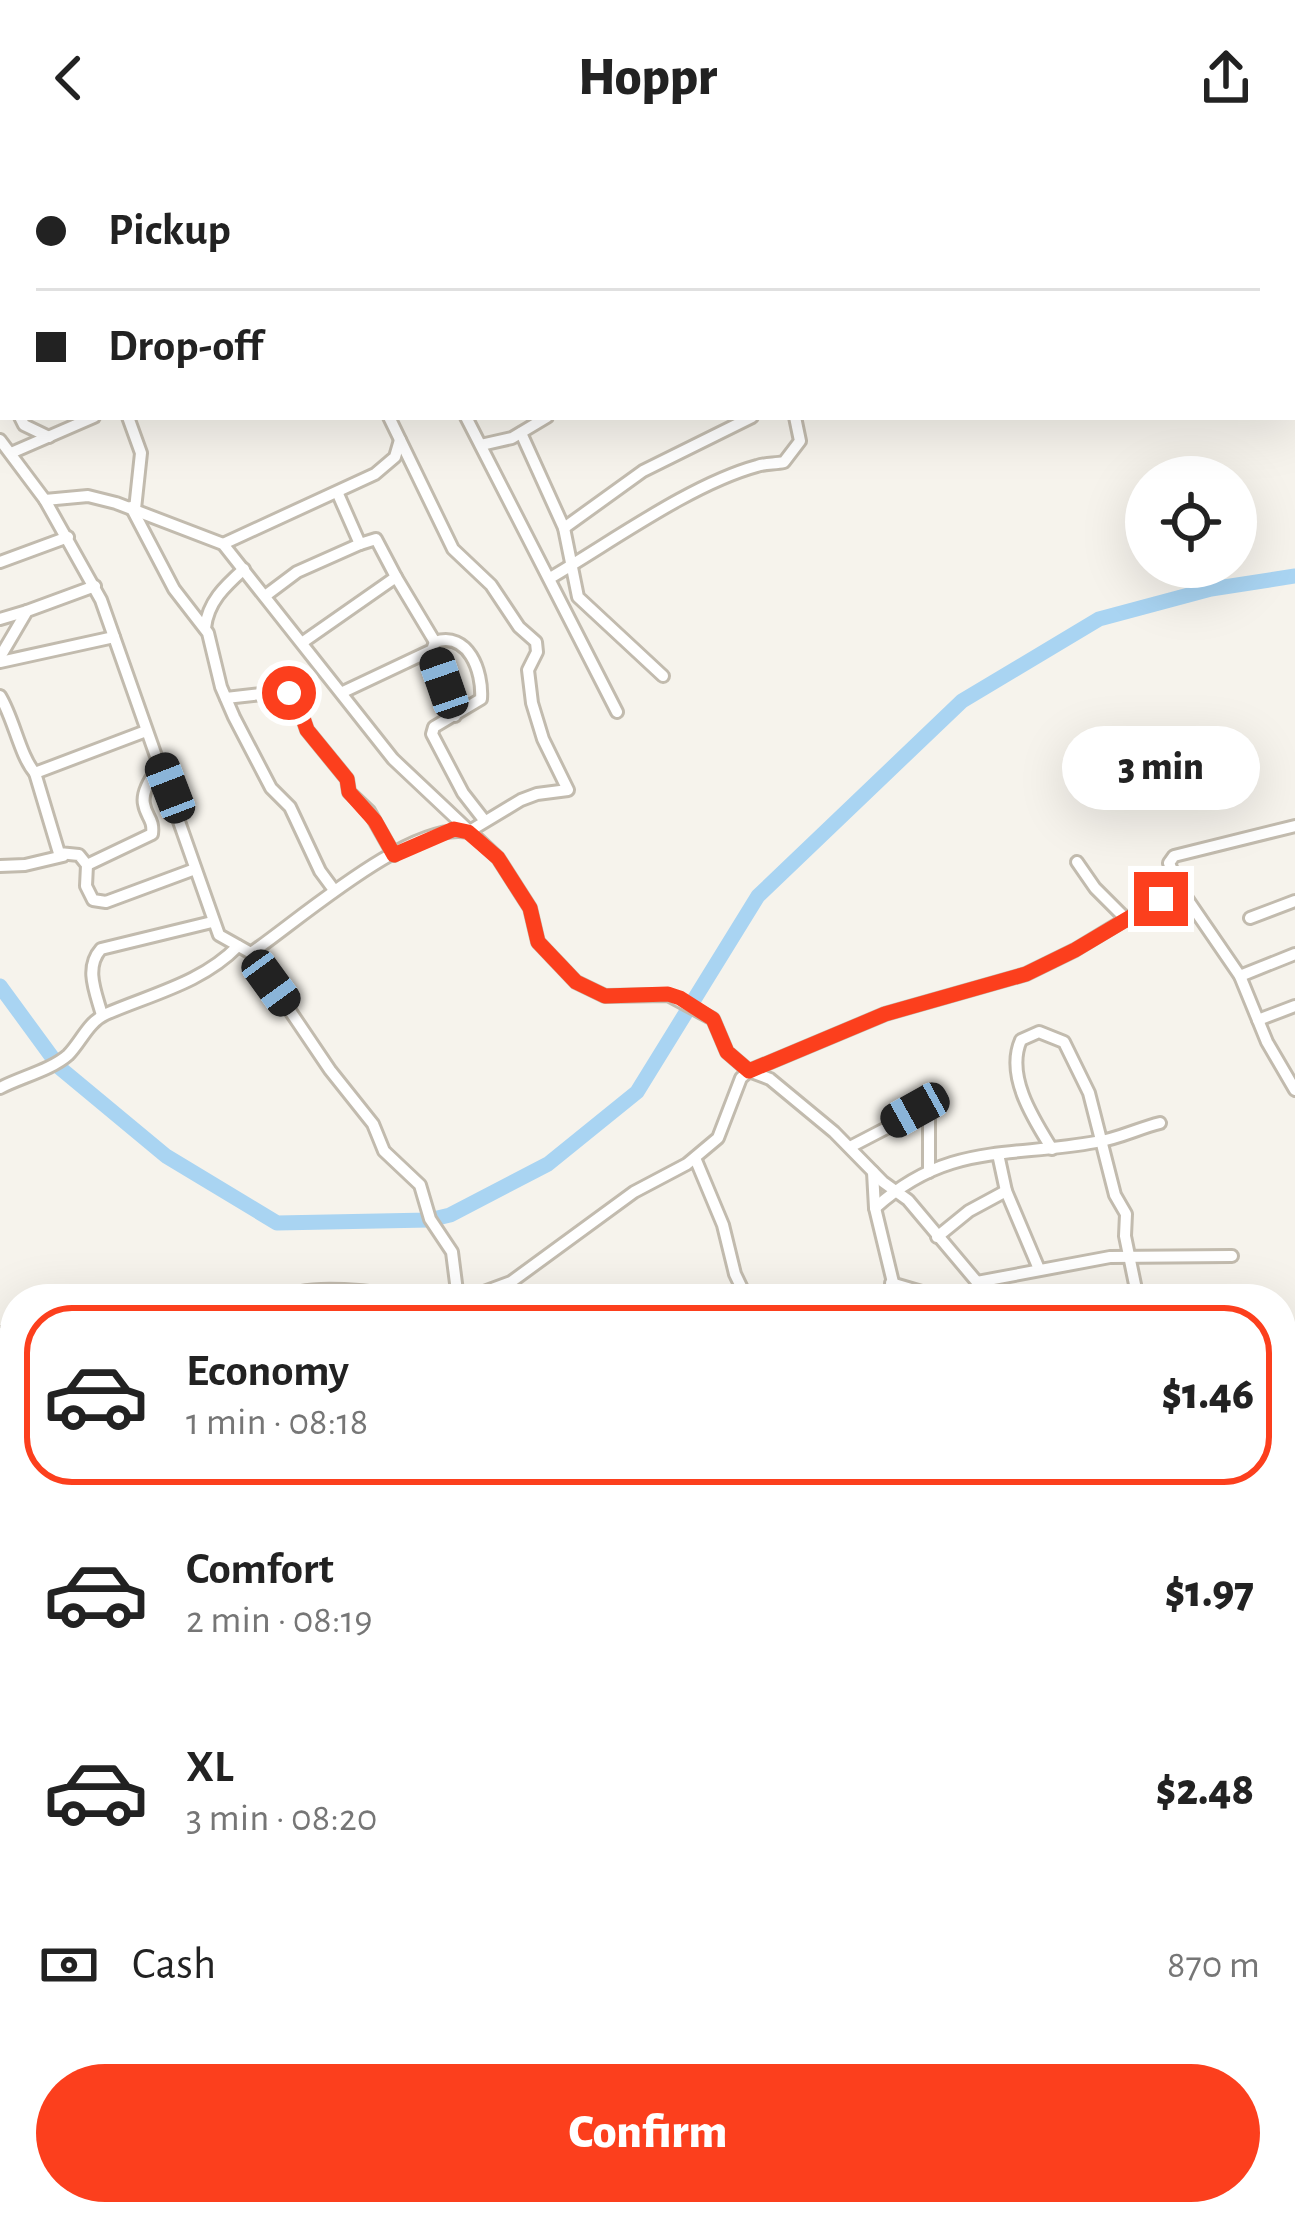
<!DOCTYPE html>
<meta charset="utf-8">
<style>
:root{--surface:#fff;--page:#f2f2f2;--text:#222;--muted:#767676;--line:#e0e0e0;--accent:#fc3f1d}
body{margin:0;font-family:"Alegreya Sans",sans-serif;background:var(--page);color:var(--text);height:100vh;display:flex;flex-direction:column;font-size:45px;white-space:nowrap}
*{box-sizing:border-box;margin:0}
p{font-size:39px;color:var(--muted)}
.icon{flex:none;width:66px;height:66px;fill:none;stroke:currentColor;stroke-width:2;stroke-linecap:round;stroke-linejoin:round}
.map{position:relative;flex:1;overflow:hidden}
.sheet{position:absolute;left:0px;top:1128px;width:1296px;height:942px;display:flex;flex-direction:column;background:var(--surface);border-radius:48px 48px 0 0;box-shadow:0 12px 48px #0002}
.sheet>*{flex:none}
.guide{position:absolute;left:0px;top:0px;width:1296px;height:264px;box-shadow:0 12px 48px #0002;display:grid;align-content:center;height:264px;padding:0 36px;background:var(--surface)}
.tools{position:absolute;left:1125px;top:300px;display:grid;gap:24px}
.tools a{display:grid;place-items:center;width:132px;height:132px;border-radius:50%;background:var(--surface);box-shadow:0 12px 48px #0002;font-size:60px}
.end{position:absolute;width:54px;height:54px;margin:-27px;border:15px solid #fc3f1d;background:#fff;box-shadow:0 0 0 6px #fff}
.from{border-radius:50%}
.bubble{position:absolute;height:84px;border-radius:42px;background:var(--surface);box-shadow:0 12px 48px #0002;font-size:39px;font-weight:800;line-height:84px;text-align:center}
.car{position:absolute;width:36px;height:72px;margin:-36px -18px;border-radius:15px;box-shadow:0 0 9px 3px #0007;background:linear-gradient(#222 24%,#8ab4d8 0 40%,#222 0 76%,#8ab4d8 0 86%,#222 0)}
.guide b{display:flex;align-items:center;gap:42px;height:114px;font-size:45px}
.guide b+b{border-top:3px solid var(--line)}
.guide i{width:30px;height:30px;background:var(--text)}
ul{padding:21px 0 0;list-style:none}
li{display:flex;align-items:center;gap:36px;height:180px;margin:0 24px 18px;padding:0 12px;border:6px solid transparent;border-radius:48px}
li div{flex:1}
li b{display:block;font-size:45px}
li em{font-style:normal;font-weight:800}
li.active{border-color:var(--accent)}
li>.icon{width:108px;height:108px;stroke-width:1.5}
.pay{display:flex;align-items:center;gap:30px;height:132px;padding:0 36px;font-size:45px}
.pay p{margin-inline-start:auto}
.action{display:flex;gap:24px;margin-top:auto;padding:24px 36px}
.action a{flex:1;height:138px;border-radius:72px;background:var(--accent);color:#fff;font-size:48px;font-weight:800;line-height:138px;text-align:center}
header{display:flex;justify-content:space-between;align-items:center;height:156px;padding:0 36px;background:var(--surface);font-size:54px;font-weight:800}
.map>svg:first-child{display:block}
</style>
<header><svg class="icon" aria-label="back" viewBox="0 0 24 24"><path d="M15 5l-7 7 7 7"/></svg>Hoppr<svg class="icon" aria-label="share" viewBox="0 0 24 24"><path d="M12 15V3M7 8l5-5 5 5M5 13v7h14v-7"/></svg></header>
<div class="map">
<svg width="1295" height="2070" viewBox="0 0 1295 2070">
<rect width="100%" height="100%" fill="#f6f3ec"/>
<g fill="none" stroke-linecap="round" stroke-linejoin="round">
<polyline stroke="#a9d4f2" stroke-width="15" points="0,830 60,912 166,1000 277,1067 429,1064 450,1059 548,1008 637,936 758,740 962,545 1099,463 1211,433 1295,420"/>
<defs>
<g id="minor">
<polyline points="266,0 268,3"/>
<polyline points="332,0 334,3"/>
<polyline points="514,0 515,3"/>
<polyline points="662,0 663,3"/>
<polyline points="1144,0 1156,3"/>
<polyline points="703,3 705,0"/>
<polyline points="0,7 3,10"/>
<polyline points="0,30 3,30"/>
<polyline points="1293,48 1295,48"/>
<polyline points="0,92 3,88"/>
<polyline points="0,166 3,165"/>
<polyline points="0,251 3,250"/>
<polyline points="20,261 24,269 49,281"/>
<polyline points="128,261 141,297 135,353"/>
<polyline points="466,261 617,556"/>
<polyline points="521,277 564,372 578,441 663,520"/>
<polyline points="0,284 45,344 101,444 219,779 251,797 330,914 373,968 384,995 420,1029 430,1063 452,1096 458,1143"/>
<polyline points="481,289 512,282 547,261"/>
<polyline points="11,297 94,261"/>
<polyline points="338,338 360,388 376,383 396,421"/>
<polyline points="45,344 88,340 116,347 223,388 393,603 498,702 530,752 538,786 576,826 605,840 668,839 713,863 727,896 749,915 770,923 834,976 883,1026 908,1044 977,1126 1001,1143"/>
<polyline points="131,351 174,433 208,477 221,531 234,561 271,632 290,651 320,715 334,734"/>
<polyline points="564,372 643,315 752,261"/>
<polyline points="223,388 375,318 395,301 400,284"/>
<polyline points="0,406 68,381"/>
<path d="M550,422C610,387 691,328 757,310C766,307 775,308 784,306L800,285L795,261"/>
<polyline points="265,440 297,416 360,388"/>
<polyline points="0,463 27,455"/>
<path d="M205,472C208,446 224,431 244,413"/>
<polyline points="303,486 396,421 435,486"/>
<polyline points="432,494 455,560"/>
<polyline points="0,501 27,455 95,430"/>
<polyline points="0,506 114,481"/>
<path d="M343,536L432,494L435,486C468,475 483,515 481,543L434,571L432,578L463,637L484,664"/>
<path d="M0,540C14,563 20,600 35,617L146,575"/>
<polyline points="226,542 279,536 296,542 307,574 347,623 349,636 369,655 394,699"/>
<polyline points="35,617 59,697 79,699 87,709 86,730 93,744 106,746 195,713"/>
<polyline points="1295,670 1174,700 1169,707 1179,731 1240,820 1267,886 1295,934"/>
<polyline points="1077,706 1095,732 1127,764"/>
<path d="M87,709L152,678C154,663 146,661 144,648C141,635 154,618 160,608"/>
<polyline points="0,710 25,709 63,700"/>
<polyline points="1250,762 1295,745"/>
<path d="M251,797C298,765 412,664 468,676L521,644L537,638L568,634L543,583L532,547L528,514L537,496L536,486L519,471L491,429L453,393L389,261"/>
<polyline points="1240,820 1295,798"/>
<path d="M102,859C96,837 84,812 101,793L212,766"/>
<polyline points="1258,864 1295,850"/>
<path d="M0,932C21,921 51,914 68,899C81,886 88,866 106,858C152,838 202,827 238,790"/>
<polyline points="850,991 925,952 929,958 929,1016"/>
<path d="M1052,993C1034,964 1005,920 1021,884L1039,876L1064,886L1089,937L1115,1039L1126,1058L1125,1080L1138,1143"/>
<polyline points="998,998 1006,1035 1039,1113"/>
<polyline points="695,1002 723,1069 735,1118 747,1143"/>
<polyline points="873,1016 875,1052 897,1143"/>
<path d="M875,1052C948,986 1008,1002 1096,986C1118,983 1139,972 1160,967"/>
<polyline points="937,1081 969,1055 1006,1035"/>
<polyline points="977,1126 1110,1101 1232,1100"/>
<polyline points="891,1127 925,1137 988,1137"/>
<path d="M282,1143C305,1126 382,1136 411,1143"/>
<polyline points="465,1143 511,1126 634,1036 687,1008 718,982 741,922 749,915 885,858 1026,818 1075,794 1179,731"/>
<polyline points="1281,1176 1295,1175"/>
<polyline points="0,1177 15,1184"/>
<polyline points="1281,1246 1295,1249"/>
<polyline points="1281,1298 1295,1299"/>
<polyline points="1281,1359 1295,1361"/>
<polyline points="0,1398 15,1386"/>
<polyline points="1281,1454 1295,1430"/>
<polyline points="1281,1469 1295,1486"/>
<polyline points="0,1505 15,1516"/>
<polyline points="1281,1548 1284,1534 1295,1516"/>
<polyline points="1281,1559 1295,1566"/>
<polyline points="0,1568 15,1535"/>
<polyline points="1281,1615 1295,1621"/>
<polyline points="0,1622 15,1607"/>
<polyline points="1281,1695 1295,1702"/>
<polyline points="0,1700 8,1702 15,1712"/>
<polyline points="0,1735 15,1759"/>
<polyline points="1281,1751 1295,1729"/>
<polyline points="1281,1771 1295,1779"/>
<polyline points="1281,1833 1295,1844 1281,1867"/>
<polyline points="0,1858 15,1857"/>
<polyline points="1281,1953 1295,1957"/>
<polyline points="0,1974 15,1963"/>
<polyline points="1281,2042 1295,2024"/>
<polyline points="238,2055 250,2070"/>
<polyline points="572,2055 581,2070"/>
<polyline points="918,2055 931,2070"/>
<polyline points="1,2070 15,2042"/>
<polyline points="265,2070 271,2055"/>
<polyline points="468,2070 475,2055"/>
<polyline points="499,2070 520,2055"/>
<polyline points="606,2070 627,2055"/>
<polyline points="707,2070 721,2055"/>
<polyline points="778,2070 790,2055"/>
<polyline points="842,2070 846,2055"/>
<polyline points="1037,2070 1050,2055"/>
<polyline points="1156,2070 1170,2055"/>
<polyline points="1260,2070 1271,2055"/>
</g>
</defs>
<use href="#minor" stroke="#c2bbae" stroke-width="16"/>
<use href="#minor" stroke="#fff" stroke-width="10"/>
</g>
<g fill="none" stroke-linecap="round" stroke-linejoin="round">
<polyline stroke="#fc3f1d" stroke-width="15" points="289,537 296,542 307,574 347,623 349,636 375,665 394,699 454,673 468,676 498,702 530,752 538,786 576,826 605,840 668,838 680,842 713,863 727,896 749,915 885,858 1026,818 1075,794 1161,743"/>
</g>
</svg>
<div class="tools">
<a><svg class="icon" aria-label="locate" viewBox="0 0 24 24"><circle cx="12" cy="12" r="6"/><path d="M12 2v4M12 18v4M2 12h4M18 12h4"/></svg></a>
</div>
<i class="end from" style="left:289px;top:537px"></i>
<i class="end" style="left:1161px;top:743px"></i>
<div class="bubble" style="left:1062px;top:570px;width:198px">3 min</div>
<i class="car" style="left:444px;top:527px;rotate:341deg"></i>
<i class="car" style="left:170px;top:632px;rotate:339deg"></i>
<i class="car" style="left:271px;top:827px;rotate:144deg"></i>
<i class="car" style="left:915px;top:954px;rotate:241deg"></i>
<div class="guide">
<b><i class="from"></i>Pickup</b>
<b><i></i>Drop-off</b>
</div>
<section class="sheet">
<ul>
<li class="active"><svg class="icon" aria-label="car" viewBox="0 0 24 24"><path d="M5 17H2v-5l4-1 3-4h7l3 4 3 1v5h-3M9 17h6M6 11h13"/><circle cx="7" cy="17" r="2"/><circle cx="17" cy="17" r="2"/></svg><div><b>Economy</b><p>1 min · 08:18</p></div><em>$1.46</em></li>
<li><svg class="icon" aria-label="car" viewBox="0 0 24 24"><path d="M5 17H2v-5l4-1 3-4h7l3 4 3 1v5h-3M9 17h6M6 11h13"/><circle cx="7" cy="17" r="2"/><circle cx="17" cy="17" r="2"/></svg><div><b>Comfort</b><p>2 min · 08:19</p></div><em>$1.97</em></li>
<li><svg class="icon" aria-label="car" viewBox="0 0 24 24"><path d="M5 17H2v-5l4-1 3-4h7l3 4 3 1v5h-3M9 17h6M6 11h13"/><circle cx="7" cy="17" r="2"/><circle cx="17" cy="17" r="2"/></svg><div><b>XL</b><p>3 min · 08:20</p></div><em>$2.48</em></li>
</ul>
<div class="pay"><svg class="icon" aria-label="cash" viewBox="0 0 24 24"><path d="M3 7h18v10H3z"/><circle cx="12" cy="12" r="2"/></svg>Cash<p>870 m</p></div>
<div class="action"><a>Confirm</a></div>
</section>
</div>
